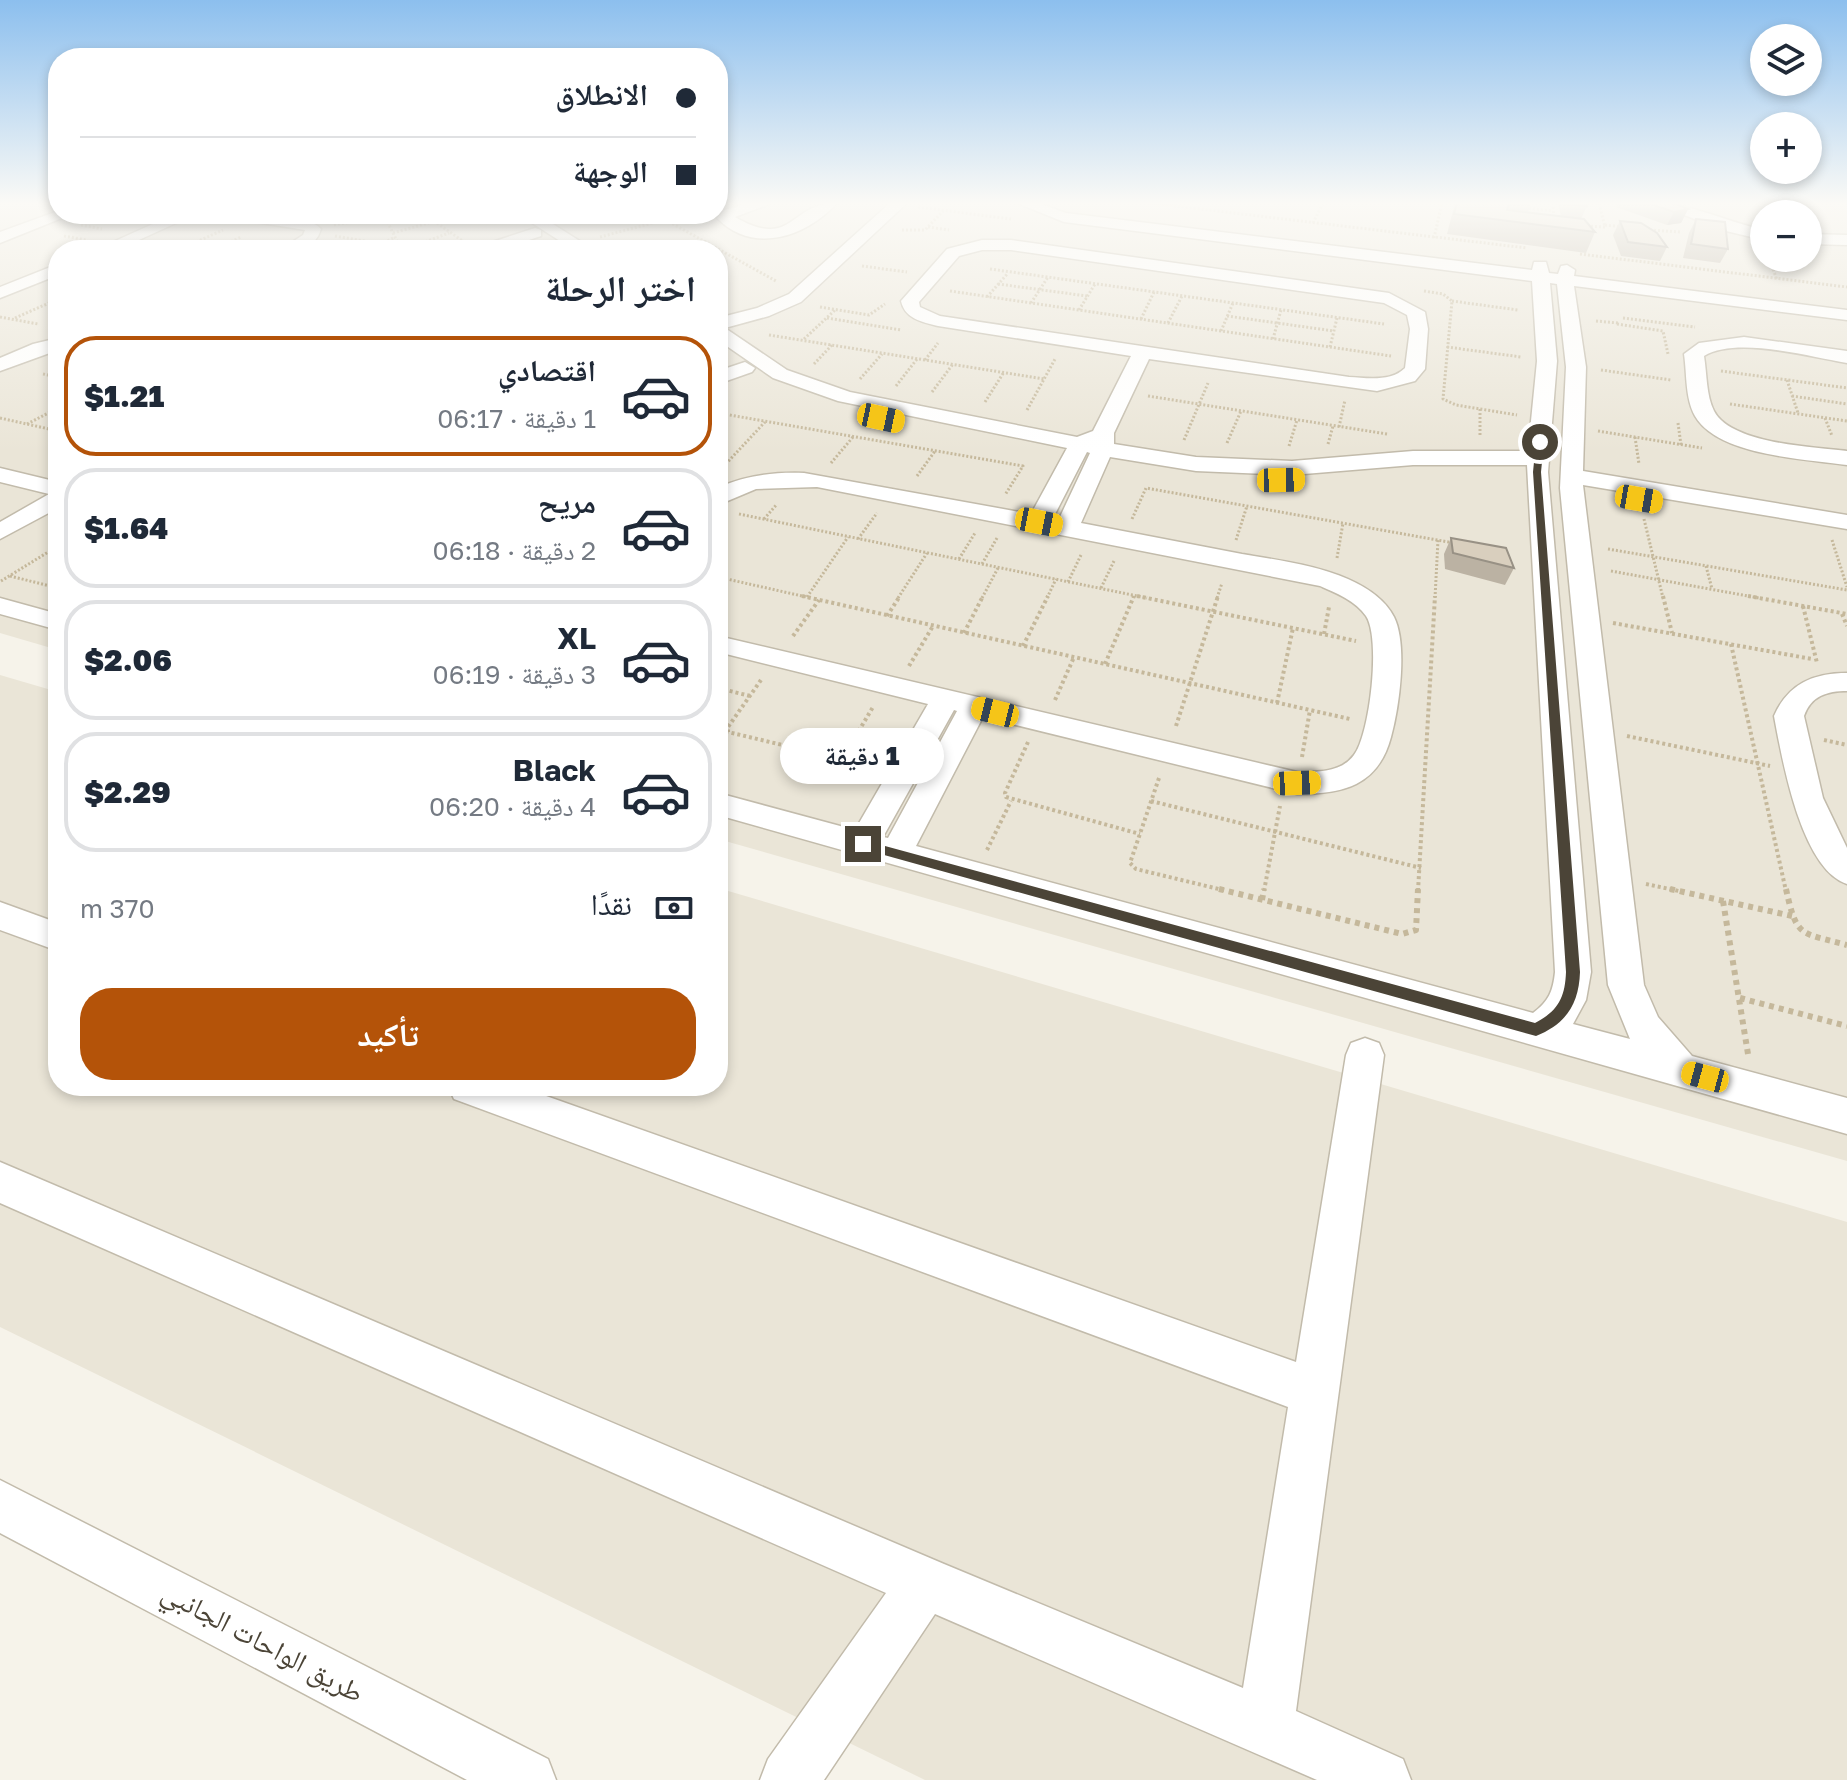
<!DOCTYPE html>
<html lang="ar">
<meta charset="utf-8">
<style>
:root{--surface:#fff;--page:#f2f2f3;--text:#1f2937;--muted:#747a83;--line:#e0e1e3;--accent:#b45309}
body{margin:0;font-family:"Golos Text","Noto Naskh Arabic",sans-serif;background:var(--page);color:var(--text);direction:rtl;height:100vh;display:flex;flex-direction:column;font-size:30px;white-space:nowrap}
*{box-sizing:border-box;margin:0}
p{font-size:26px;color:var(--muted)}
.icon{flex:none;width:44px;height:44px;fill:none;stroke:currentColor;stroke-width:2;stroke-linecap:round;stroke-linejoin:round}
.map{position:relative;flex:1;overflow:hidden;direction:ltr}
.drawer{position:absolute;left:48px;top:240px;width:680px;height:856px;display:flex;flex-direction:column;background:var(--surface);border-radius:32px;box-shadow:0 4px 12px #0003;direction:rtl}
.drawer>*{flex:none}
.guide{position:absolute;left:48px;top:48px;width:680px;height:176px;border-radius:32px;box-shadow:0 4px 12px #0003;direction:rtl;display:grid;align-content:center;height:176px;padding:0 32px;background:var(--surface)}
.controls{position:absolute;left:1750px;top:24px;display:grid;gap:16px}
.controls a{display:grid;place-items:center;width:72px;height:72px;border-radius:50%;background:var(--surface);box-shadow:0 4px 12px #0003;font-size:40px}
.end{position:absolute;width:36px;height:36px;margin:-18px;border:10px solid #4b4437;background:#fff;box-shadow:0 0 0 4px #fff}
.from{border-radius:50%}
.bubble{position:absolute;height:56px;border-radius:28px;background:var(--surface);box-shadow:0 4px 12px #0003;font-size:26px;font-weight:800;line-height:56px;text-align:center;direction:rtl}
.car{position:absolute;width:24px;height:48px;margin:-24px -12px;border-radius:10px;box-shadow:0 0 6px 2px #0007;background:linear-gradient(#f5c518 24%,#345 0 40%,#f5c518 0 76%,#345 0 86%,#f5c518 0)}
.guide b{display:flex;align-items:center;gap:28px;height:76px;font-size:30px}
.guide b+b{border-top:2px solid var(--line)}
.guide i{width:20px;height:20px;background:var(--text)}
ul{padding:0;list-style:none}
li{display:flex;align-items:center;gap:24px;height:120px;margin:0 16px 12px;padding:0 16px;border:4px solid var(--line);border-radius:32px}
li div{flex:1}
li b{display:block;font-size:30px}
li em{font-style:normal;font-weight:800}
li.selected{border-color:var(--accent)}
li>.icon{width:72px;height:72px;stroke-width:1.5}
h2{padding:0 32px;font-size:36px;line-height:96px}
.pay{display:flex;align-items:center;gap:20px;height:88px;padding:0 32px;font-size:30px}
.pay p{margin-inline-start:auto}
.primary-button{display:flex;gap:16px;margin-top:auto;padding:16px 32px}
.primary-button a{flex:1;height:92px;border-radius:32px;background:var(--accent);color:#fff;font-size:32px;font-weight:800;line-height:92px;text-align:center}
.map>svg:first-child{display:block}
</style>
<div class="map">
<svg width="1847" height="1780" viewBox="0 0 1847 1780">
<rect width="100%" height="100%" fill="#f6f3ea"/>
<g fill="#eae5d7" fill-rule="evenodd">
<path d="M0,203H58V214H718V203H1847V1161L718,839V250H58V650L0,633ZM1764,214H1808V258H1764Z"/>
<polygon points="0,675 58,692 58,1086 718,1086 718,888 1847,1222 1847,1780 925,1780 0,1327"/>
</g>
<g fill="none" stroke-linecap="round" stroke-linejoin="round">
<defs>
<g id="minor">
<path d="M748,203H772L735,217C793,251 790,202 837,203C806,237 753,255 717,218L725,210Z"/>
<path d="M890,203H907L801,302L769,316L725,328L787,370L850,392L1077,437L1093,431L1131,356L938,326C922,322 905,319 901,301L947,249L982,240H1011L1389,293L1425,312L1428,329L1425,369L1415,381L1377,391L1149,359L1114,433V444L1196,457L1292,461L1413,451H1528L1537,361L1532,281L1064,222L1017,203H1038L1066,213L1532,270L1534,262H1546L1549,273L1558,274L1561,266L1567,265L1575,270L1574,276L1847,310V320L1574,286L1586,367L1583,471L1847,515V529L1583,485L1644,985L1658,1017L1692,1056L1847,1098V1134L718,815V793L855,830L928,704L718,652V636L1297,772C1316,772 1341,773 1354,755C1370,734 1381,638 1366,616C1356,601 1336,593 1320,586L817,487L756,489L718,505V488C745,475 774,472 804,473L1031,514L1067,448L838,401L773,378L718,340V318L757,308L789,294ZM982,250H1011L1384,303L1407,315L1410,329L1405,368C1391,382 1367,378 1349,377L940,316L920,307L919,302L959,256ZM1550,283L1557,284L1566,367L1560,488L1608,985L1630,1039L1573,1024L1586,1000L1591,972L1548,472L1557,361ZM1087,452L1090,453L1059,519L1053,518ZM1110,457L1196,471L1292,475L1413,465H1527L1555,972C1553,991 1549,1001 1533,1013L916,846L983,717L1297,794C1343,794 1378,786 1391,737C1399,708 1408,645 1394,617C1385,599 1366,587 1348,579C1315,565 1278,560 1242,554C1188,544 1135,533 1081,523ZM954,710L957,711L888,838L883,837Z"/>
<path d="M1653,203C1691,203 1727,222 1764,230V240L1726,231Z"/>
<polygon points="58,211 58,214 72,214 0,243 0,232"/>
<polygon points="175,214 196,214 117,250 95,250"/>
<path d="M228,214C250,214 306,212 321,229C315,249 299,250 280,250L303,235L305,230L236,219Z"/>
<polygon points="518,214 537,214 594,250 574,250"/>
<polygon points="535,228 541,230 541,236 499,250 475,250 477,247"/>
<polygon points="1808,234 1847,235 1847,245 1808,244"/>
<polygon points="58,264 58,275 0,298 0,287"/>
<path d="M1744,337L1847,351V363C1810,357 1737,336 1704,356C1707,374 1706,395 1714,411C1731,444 1814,447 1847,451V465C1806,459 1718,456 1695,416C1685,398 1687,374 1684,354L1699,343Z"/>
<polygon points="58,338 58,350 0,371 0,358 33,344"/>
<polygon points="745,362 755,368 752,372 718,384 718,371"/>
<polygon points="0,468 58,482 58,508 0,539 0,522 49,494 0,482"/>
<polygon points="0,598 58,614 58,630 0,614"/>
<path d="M1847,673V691C1827,691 1811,696 1804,716L1823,798L1847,848V884C1801,869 1782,759 1774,716C1788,684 1813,673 1847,673Z"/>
<polygon points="0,902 58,923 58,951 0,930"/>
<polygon points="1365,1038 1379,1043 1384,1055 1296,1711 1403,1759 1411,1780 1317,1780 935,1614 824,1780 760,1780 768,1759 886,1593 0,1203 0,1162 944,1564 1243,1688 1288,1407 454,1099 448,1086 518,1086 1296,1362 1346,1055 1351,1043"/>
<polygon points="0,1480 548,1759 556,1780 467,1780 0,1533"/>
</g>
</defs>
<use href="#minor" stroke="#c2bbab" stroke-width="3"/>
<g stroke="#c5b89b" stroke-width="3" stroke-dasharray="2 2" stroke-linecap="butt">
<polyline points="1150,203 1527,248"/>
<polyline points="1553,203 1554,221"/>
<polyline points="918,207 1011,219"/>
<polyline points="1525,208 1553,211"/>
<polyline points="110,214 125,217"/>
<polyline points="424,214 464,242"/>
<polyline points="655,214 776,281"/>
<polyline points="384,215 397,241 427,250"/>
<polyline points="1313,223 1323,203"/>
<polyline points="81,225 102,229"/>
<polyline points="334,225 385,216"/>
<polyline points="1605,225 1624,227"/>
<polyline points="1587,226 1605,227 1599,203"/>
<polyline points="928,227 949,230"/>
<polyline points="902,230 925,230 943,211"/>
<polyline points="1650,230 1680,232"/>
<polyline points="393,233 461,214"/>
<polyline points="64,236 86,240"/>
<polyline points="335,236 382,244"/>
<polyline points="600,237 664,220"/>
<polyline points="1434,238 1442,203"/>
<polyline points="228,245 263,250"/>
<polyline points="178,250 223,230"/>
<polyline points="213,250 241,237"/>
<polyline points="370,250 395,237"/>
<polyline points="403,250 449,233"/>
<polyline points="1580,254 1847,287"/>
<polyline points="1769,258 1777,280"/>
<polyline points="862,266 907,272"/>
<polyline points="990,269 1384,324"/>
<polyline points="998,284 1087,296"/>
<polyline points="950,291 1391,356"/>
<polyline points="1424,291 1443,294 1452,301 1443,399 1456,405 1517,415"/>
<polyline points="987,297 1008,273"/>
<polyline points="1452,301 1518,310"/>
<polyline points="1031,303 1048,277"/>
<polyline points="820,307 869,315 885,304"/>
<polyline points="1079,310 1095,284"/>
<polyline points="1227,316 1334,331"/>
<polyline points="0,317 38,324"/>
<polyline points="15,318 58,299"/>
<polyline points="827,318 901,330"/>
<polyline points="1623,318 1695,327"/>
<polyline points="1141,319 1154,292"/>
<polyline points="1596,321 1618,323"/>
<polyline points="1168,323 1182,296"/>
<polyline points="1617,324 1663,331 1668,354"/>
<polyline points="1221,331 1233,303"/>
<polyline points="769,335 1044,379"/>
<polyline points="804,339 835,310"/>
<polyline points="1273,339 1281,310"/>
<polyline points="1330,347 1337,318"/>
<polyline points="1447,347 1521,357"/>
<polyline points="925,360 938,343"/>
<polyline points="814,364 832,345"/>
<polyline points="1601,370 1671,380"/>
<polyline points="1721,371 1847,388"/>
<polyline points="43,374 58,377"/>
<polyline points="860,379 882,354"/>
<polyline points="1787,380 1798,413"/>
<polyline points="896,386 917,359"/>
<polyline points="932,392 953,364"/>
<polyline points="1148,396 1387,434"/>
<polyline points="1792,396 1847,404"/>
<polyline points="985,402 1004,372"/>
<polyline points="1730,404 1847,421"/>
<polyline points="1480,409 1480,436"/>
<polyline points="1027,410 1055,359"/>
<polyline points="718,413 1023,466 1005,495"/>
<polyline points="0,418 58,431"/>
<polyline points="1825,418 1832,436"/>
<polyline points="1678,423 1681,445"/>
<polyline points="27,424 58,408"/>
<polyline points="1339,427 1345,400"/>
<polyline points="1598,431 1702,448"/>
<polyline points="1635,437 1639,464"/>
<polyline points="1184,440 1208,383"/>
<polyline points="1227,443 1241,411"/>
<polyline points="1328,444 1333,426"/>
<polyline points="1289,446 1297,420"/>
<polyline points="831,463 853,437"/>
<polyline points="723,467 765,422"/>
<polyline points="917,476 935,451"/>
<polyline points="739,514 1147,598"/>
<polyline points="764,519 777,504"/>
<polyline points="1132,519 1146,488 1454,543"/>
<polyline points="1644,519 1663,598"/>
<polyline points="858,539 877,513"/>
<polyline points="1236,540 1247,506"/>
<polyline points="1832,540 1847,587"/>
<polyline points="1608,549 1847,590"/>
<polyline points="1337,558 1343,523"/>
<polyline points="959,559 975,533"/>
<polyline points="982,564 997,538"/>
<polyline points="1706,566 1712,589"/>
<polyline points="1611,571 1759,598"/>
<polyline points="10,576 58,588"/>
<polyline points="718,577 811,598"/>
<polyline points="1,581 58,546"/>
<polyline points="1068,582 1081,555"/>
<polyline points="1101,588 1114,561"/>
<polyline points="807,597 848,537"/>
<polyline points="898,598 927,553"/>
<polyline points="982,598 998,568"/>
<polyline points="1047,598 1056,579"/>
<polyline points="1133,598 1134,595"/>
<polyline points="1217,598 1222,583"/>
<polyline points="1435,598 1438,540"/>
</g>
<g stroke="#c5b89b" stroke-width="4" stroke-dasharray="3 3" stroke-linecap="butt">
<polyline points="802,596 1350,719"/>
<polyline points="1137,596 1356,641"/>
<polyline points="1663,596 1672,633"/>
<polyline points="1748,596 1847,614"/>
<polyline points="1803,606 1817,663"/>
<polyline points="1842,614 1847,626"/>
<polyline points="887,616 900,596"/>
<polyline points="1613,623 1812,659"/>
<polyline points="964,633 983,596"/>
<polyline points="1324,634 1329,607"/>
<polyline points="793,636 819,600"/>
<polyline points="1731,644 1786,891"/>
<polyline points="1023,646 1048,596"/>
<polyline points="1105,664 1134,596"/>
<polyline points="909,666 933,626"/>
<polyline points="761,680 728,727 728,732 837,758 845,754 873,707"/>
<polyline points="718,688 750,696"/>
<polyline points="1055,700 1074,657"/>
<polyline points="1277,703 1293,628"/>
<polyline points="1176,726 1218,596"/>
<polyline points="1627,736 1770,766"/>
<polyline points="1824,740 1847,745"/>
<polyline points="1028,742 1005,793 1006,797 1140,834"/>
<polyline points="1302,757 1310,710"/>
<polyline points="1159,778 1130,863 1136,869 1227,891"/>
<polyline points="1151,801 1421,868"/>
<polyline points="987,850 1011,801"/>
<polyline points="1646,884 1679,891"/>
<polyline points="1264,891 1280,806"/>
<polyline points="1418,891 1435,596"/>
</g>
<g stroke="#c5b89b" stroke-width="6" stroke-dasharray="5 5" stroke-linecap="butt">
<polyline points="1219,889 1402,934 1416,930 1418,889"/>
<polyline points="1670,889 1792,916"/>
<path d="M1786,889C1797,939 1800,932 1847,945"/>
<polyline points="1262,900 1264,889"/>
<polyline points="1723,901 1748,1054"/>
<polyline points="1740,998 1847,1026"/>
</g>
<use href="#minor" fill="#fff" fill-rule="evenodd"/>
</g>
<g fill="#bbb2a3">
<polygon points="1455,203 1531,203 1528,212 1561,216 1558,203 1586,203 1587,206 1581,219 1595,232 1586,253 1447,234"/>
<polygon points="1618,203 1674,203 1688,209 1681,223 1667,225 1616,207"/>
<polygon points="1696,219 1728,249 1720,263 1683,258 1689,233"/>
<polygon points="1620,221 1667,247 1660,261 1621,256 1613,235"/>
<polygon points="1451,538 1514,568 1505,585 1445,569 1444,554"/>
</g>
<polygon fill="#989185" points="1688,209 1681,223 1667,225 1674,212"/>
<g fill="#d9cfbe" stroke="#989185" stroke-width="2">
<polygon points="1457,203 1531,203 1509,203 1507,210 1584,219 1595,232 1454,214"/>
<polygon points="1567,203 1586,203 1587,206 1567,204"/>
<polygon points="1648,203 1674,203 1688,209 1674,212"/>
<polygon points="1696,219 1725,222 1728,249 1691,244"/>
<polygon points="1620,221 1641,223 1657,233 1667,247 1628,242"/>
<polygon points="1451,538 1506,548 1514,568 1453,553"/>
</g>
<linearGradient id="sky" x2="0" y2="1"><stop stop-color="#8cbfee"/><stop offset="0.45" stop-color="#fbfaf6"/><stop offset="1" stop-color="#fbfaf6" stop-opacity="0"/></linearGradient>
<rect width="1847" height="452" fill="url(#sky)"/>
<path fill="#4b4437" d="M1540,439L1544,442L1541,472L1580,972C1579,1004 1566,1024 1536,1036L859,848L857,844L863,840L1535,1023C1558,1011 1565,998 1566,972L1533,472L1536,442Z"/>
<g text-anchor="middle" stroke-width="7" stroke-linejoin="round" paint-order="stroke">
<g font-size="28" fill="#4b4437" stroke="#fff">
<text transform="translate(263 1642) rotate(28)" y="10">طريق الواحات الجانبي</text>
</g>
</g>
</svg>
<div class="controls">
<a><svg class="icon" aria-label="layers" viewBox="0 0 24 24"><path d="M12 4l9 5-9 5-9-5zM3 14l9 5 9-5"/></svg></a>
<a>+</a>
<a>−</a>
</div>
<i class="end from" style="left:1540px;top:442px"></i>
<i class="end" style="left:863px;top:844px"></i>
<div class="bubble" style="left:780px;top:728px;width:164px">1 دقيقة</div>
<i class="car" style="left:881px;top:418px;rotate:102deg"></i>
<i class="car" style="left:1281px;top:480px;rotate:89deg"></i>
<i class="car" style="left:1639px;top:499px;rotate:100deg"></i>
<i class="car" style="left:1039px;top:522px;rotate:101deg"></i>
<i class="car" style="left:995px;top:712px;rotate:284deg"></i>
<i class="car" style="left:1297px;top:783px;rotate:88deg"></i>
<i class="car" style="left:1705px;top:1077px;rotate:285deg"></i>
<div class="guide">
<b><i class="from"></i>الانطلاق</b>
<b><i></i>الوجهة</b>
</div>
<section class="drawer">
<h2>اختر الرحلة</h2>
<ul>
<li class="selected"><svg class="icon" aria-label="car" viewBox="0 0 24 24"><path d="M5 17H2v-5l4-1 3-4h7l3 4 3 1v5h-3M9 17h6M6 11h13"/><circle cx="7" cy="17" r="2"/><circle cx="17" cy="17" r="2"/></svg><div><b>اقتصادي</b><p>1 دقيقة · 06:17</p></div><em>$1.21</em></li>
<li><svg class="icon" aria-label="car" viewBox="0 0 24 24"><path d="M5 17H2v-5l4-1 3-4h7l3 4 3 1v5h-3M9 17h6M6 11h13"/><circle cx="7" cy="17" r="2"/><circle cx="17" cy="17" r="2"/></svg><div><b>مريح</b><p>2 دقيقة · 06:18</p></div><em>$1.64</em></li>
<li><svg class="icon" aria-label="car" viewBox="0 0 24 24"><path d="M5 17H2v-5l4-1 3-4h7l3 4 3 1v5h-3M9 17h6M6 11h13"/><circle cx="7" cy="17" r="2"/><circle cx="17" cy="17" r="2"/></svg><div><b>XL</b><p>3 دقيقة · 06:19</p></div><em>$2.06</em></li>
<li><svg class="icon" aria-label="car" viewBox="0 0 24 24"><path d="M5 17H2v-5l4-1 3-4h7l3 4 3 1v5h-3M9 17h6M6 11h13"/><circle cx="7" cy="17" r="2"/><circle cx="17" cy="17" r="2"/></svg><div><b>Black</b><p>4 دقيقة · 06:20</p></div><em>$2.29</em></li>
</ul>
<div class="pay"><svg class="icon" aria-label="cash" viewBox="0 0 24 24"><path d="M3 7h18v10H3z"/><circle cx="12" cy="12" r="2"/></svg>نقدًا<p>370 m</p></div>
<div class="primary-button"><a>تأكيد</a></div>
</section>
</div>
